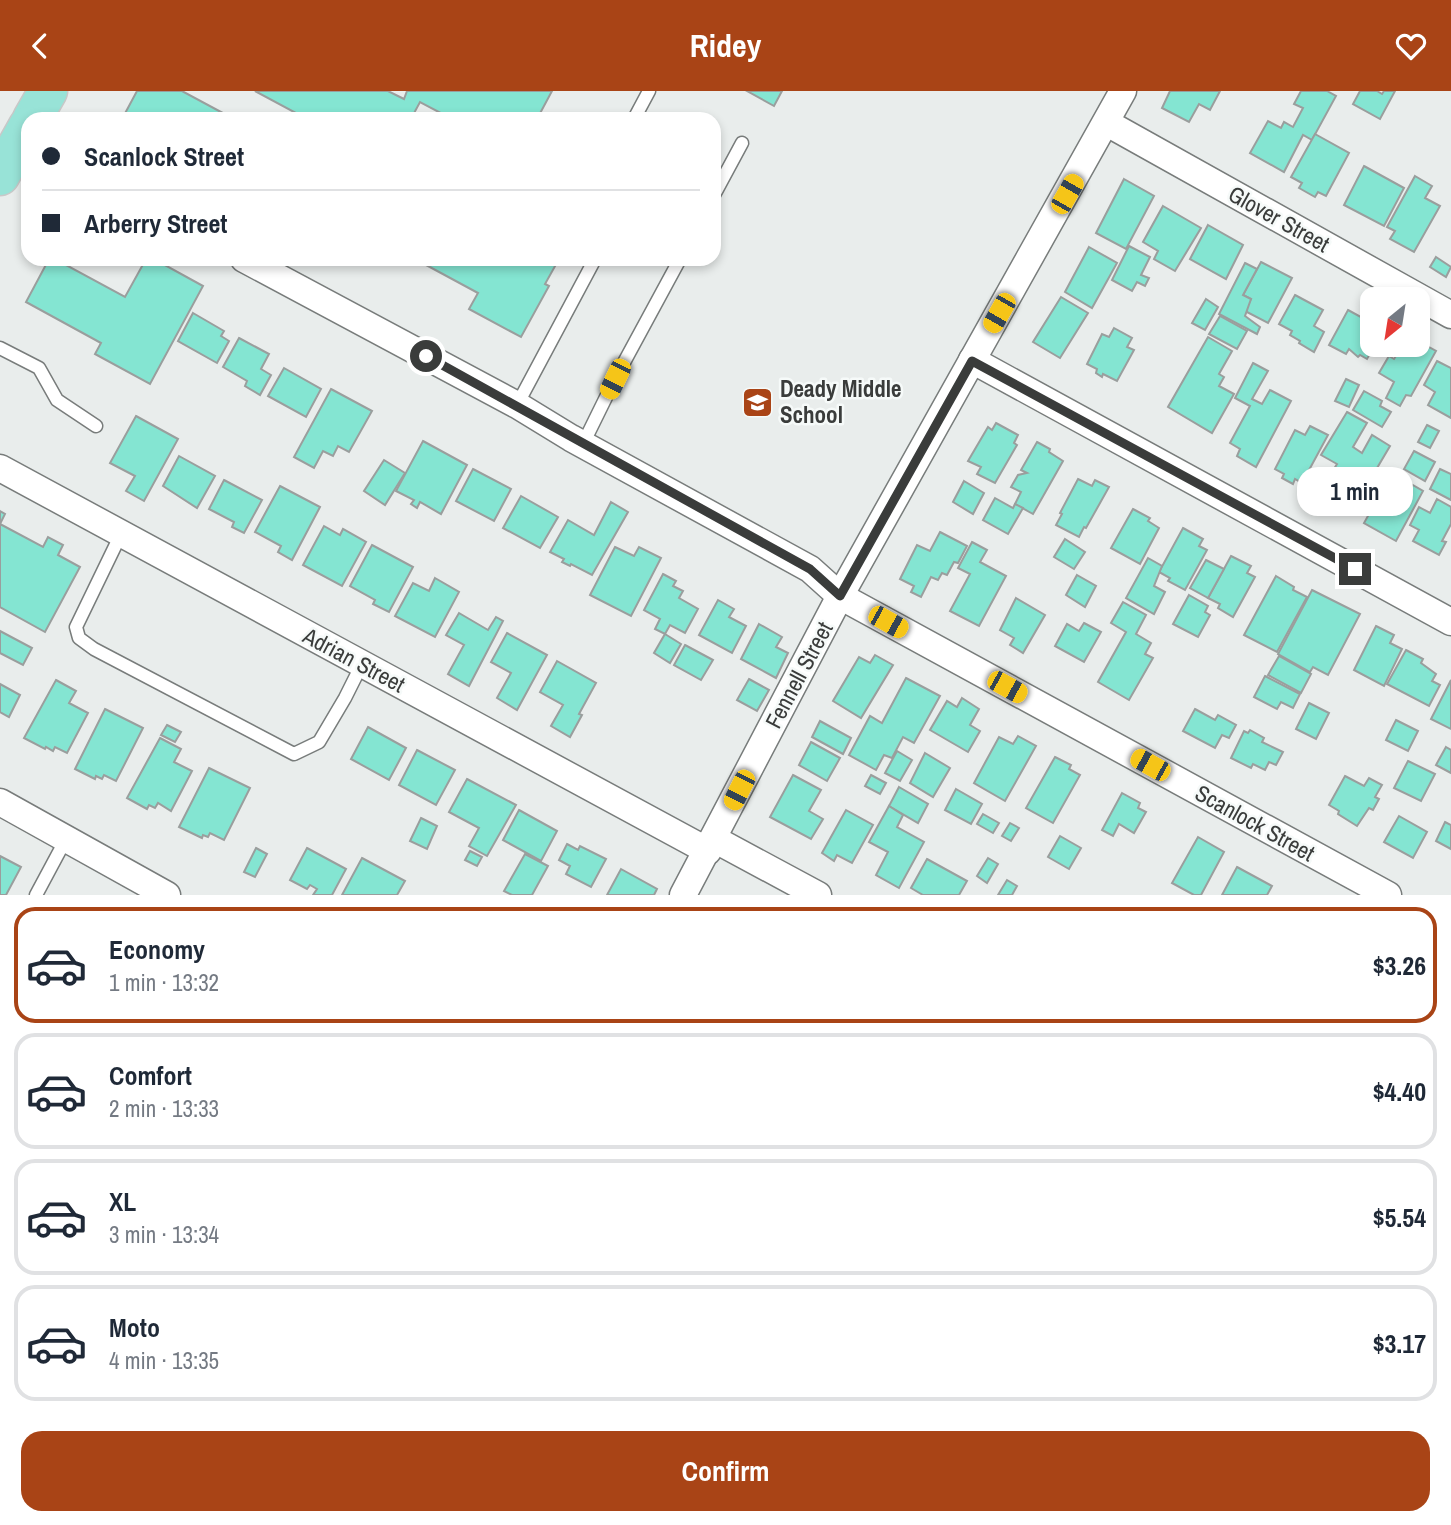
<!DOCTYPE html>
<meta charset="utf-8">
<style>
:root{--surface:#fff;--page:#f6f6f7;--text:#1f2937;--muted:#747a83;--line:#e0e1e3;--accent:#a94416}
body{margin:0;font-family:"Archivo Narrow",sans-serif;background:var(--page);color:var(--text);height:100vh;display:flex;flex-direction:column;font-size:26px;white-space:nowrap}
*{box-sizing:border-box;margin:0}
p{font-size:23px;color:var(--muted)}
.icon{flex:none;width:38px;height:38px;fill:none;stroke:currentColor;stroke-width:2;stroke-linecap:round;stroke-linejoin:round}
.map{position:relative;height:804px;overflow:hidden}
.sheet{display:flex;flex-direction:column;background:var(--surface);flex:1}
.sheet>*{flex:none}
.banner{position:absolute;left:21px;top:21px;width:700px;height:154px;border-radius:21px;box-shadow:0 4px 10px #0003;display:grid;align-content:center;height:154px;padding:0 21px;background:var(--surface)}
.needle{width:46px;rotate:210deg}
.fabs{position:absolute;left:1360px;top:196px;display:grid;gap:14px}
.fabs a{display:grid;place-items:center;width:70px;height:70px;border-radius:14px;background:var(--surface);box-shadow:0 4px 10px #0003;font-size:35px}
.end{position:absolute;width:32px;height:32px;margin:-16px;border:9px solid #3a3c3b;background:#fff;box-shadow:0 0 0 4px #fff}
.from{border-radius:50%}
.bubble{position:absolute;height:49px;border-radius:21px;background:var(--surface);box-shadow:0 4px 10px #0003;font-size:23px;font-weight:700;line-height:49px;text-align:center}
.car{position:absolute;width:21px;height:42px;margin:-21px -10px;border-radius:9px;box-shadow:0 0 5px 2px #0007;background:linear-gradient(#f5c518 24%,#345 0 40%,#f5c518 0 76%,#345 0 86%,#f5c518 0)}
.banner b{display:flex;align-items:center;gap:24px;height:66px;font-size:26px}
.banner b+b{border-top:2px solid var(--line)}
.banner i{width:18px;height:18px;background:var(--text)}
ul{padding:12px 0 0;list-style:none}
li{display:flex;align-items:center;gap:21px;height:116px;margin:0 14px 10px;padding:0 7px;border:4px solid var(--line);border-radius:21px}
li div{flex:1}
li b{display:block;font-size:26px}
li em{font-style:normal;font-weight:700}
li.current{border-color:var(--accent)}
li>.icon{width:63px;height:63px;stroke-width:1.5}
.primary-button{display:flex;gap:14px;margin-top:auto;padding:14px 21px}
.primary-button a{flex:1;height:80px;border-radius:21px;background:var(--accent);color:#fff;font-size:28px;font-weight:700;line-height:80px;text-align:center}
header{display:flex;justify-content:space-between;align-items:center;height:91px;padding:0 21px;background:var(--accent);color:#fff;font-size:32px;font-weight:700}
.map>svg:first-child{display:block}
</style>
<header><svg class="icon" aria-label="back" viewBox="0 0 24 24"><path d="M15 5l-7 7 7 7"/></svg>Ridey<svg class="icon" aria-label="heart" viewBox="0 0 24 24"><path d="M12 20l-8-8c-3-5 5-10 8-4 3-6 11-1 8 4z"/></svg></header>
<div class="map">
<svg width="1451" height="804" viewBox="0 0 1451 804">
<rect width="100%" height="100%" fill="#e9edec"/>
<g fill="#84e5d2" stroke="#9a9e9d" stroke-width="2">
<polygon points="137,0 182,0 234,28 122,28"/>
<polygon points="255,0 388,0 404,8 407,0 552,0 537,28 452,28 420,11 413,24 420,28 307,28"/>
<polygon points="747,0 782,0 774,15"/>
<polygon points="1170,0 1220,0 1210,19 1199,13 1189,31 1162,17"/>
<polygon points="1301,0 1327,0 1336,5 1312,49 1303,44 1284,81 1250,62 1268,30 1281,37 1284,31 1293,36 1303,17 1294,13"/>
<polygon points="1360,0 1377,0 1382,3 1384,0 1395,0 1380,28 1353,13"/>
<polygon points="1315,43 1349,62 1326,105 1318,101 1315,106 1299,97 1302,92 1291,86"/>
<polygon points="1364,75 1404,97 1384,135 1344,114"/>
<polygon points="1415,85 1432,95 1425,107 1440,115 1414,161 1390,148 1395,140 1387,136"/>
<polygon points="1124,88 1154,105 1126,158 1096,142"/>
<polygon points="1163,115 1201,137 1175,180 1154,168 1158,160 1143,151"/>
<polygon points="1208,134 1243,154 1226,188 1190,168"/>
<polygon points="1129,155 1150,166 1141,184 1149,187 1145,195 1137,191 1132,200 1112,189"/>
<polygon points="1089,156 1117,172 1092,217 1065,201"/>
<polygon points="1436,166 1451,176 1446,186 1430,176"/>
<polygon points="49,168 55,168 125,206 146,168 154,168 203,195 150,293 95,263 101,252 26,211"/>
<polygon points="415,168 559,168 545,193 549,195 521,246 469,218 478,202"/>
<polygon points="1261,171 1292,187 1268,232 1245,220 1251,208 1243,204"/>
<polygon points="1245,172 1257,178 1243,204 1251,208 1245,225 1260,236 1257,243 1219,223"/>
<polygon points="1295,204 1323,219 1314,235 1324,241 1314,261 1299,252 1300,250 1290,244 1292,240 1279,233"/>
<polygon points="1061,206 1088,222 1060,267 1033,251"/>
<polygon points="1206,208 1218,216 1205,239 1192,232"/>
<polygon points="1348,219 1372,232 1372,254 1375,254 1367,268 1360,264 1358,266 1349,258 1346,263 1329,254"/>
<polygon points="193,222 224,240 221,245 229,250 217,272 178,250"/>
<polygon points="1220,225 1247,240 1237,258 1209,243"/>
<polygon points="1114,237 1132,247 1127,256 1134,259 1117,290 1103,283 1102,286 1096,282 1097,278 1087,273 1102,243 1109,246"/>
<polygon points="1208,246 1232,260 1219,283 1224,286 1219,295 1234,303 1212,342 1168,316"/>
<polygon points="239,247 269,263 261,278 271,284 260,304 245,295 247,290 223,276"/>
<polygon points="1418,250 1436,260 1411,305 1406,304 1400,315 1386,307 1394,291 1379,282 1389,265 1394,268 1403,254 1418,254"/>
<polygon points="1437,270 1451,277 1451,327 1428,314 1435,301 1424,294"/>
<polygon points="1253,272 1268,280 1252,308 1262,313 1270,299 1291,310 1256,376 1237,365 1240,358 1230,352 1250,315 1235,307"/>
<polygon points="284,277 321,298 306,326 268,305"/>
<polygon points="1346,288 1359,294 1349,316 1335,310"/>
<polygon points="331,298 372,320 349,361 338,355 333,365 323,360 314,377 294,366"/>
<polygon points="1364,300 1382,310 1380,315 1391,321 1382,336 1353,319"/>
<polygon points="1347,321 1367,332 1353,356 1362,362 1372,344 1390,355 1370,389 1373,390 1355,421 1341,413 1339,417 1321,407 1332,388 1329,386 1337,373 1321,364"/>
<polygon points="136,325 178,348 144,410 126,400 135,385 110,372"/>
<polygon points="996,332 1018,344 1014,352 1017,354 995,392 977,383 981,376 968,370 988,336 992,339"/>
<polygon points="1427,334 1439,340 1430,357 1418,351"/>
<polygon points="1310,335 1328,344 1302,392 1295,388 1293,393 1282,387 1284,383 1275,378 1295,339 1305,344"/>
<polygon points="423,350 467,374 441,423 420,411 417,417 411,413 414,409 396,400"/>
<polygon points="1037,351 1050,358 1049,361 1063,370 1033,423 1015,413 1021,401 1011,396 1018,384 1027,382 1021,379"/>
<polygon points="1414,360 1435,371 1425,390 1404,378"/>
<polygon points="179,365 215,385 197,417 163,395"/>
<polygon points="384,369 405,382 385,414 364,400"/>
<polygon points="473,378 511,398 494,430 456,410"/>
<polygon points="1440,378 1451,383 1451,409 1430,398"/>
<polygon points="1392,382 1423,400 1396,450 1364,432"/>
<polygon points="1078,388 1092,395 1095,389 1109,396 1086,437 1084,436 1079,446 1056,434 1062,423 1060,422"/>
<polygon points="224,389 262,409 244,442 232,436 234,431 209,418"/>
<polygon points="964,390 984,402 973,423 953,411"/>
<polygon points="280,395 320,416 292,469 278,461 281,455 255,441"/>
<polygon points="521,405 558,426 540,457 503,437"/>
<polygon points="995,407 1013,417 1015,413 1023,417 1008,443 983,429"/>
<polygon points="1437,408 1451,416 1451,433 1442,450 1446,451 1439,464 1413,450 1419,439 1410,434 1419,416 1430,422"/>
<polygon points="611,411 628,421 592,484 571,473 570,475 562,471 564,468 550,461 568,429 594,444"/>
<polygon points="1133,418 1150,427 1148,430 1159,437 1140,473 1111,457"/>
<polygon points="0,420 5,423 0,433 43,456 48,446 63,454 58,464 80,476 45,541 0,516"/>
<polygon points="324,435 340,444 343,438 366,451 342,495 303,474"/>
<polygon points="1183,437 1203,448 1199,455 1207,459 1185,499 1168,490 1170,487 1159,481"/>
<polygon points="940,441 967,455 958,472 954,471 947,484 942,482 938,489 931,486 921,506 911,501 914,495 900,488 917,454 930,460"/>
<polygon points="1065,448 1085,461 1074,478 1054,466"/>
<polygon points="972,451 987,459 980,471 1006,485 979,535 950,520 970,483 958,477"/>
<polygon points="372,454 413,476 389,521 373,513 375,509 350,495"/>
<polygon points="615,456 634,465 639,456 661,467 631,525 590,504"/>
<polygon points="1231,465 1251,475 1247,482 1255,486 1233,526 1218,517 1220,513 1208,507"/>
<polygon points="1148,467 1162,475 1154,495 1165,501 1154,523 1126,507"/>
<polygon points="1206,469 1224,478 1208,507 1190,497"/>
<polygon points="663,483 676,490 673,495 683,500 679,507 698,518 685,542 670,534 665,543 655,538 660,528 644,519"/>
<polygon points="1077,484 1096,495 1085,516 1066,504"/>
<polygon points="1276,485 1294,496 1293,499 1307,506 1277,561 1244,544"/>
<polygon points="435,487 459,501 435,546 395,525 413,492 429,500"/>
<polygon points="1312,499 1360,523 1328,584 1313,576 1310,581 1278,563"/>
<polygon points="1189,504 1208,515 1205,521 1210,524 1198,546 1173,533"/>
<polygon points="1016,507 1045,524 1023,562 1010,554 1014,547 1000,539"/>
<polygon points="718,509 734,518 729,526 746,535 732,562 699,544"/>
<polygon points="1123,511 1146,524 1136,543 1151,552 1145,563 1153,567 1129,609 1098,591 1126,541 1111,532"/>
<polygon points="459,522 488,539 496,526 503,530 469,595 448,583 464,554 446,544"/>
<polygon points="1084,532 1101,541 1084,571 1055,555 1067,533 1079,540"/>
<polygon points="759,533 782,546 776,556 788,562 776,587 741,568"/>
<polygon points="1376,535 1394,544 1390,552 1402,558 1384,595 1354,579"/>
<polygon points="0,540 32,557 23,574 0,562"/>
<polygon points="507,542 547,564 517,619 497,607 511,582 491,571"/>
<polygon points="665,543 681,553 670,572 654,562"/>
<polygon points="685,554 713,569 701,589 674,574"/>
<polygon points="1406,559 1423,568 1421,572 1436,583 1432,590 1440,594 1429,615 1387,593"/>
<polygon points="875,564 893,574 861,627 833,610 859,566 870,572"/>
<polygon points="1279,565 1311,583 1301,602 1268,584"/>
<polygon points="557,570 596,592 579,623 582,624 570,646 551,635 563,614 540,601"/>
<polygon points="1265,585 1300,603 1293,617 1281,611 1277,618 1254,606"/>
<polygon points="906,587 940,605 914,652 903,646 892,667 884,664 876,679 849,664 870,625 882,632"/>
<polygon points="749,588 769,599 757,620 737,609"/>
<polygon points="56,589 76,600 69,612 88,622 67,662 55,656 53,660 46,656 45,658 24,647"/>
<polygon points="1451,589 1451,638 1431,628"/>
<polygon points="0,593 20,604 9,626 0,621"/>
<polygon points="962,607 979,618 970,634 980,640 968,661 930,639 947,610 957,616"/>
<polygon points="1309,612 1329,622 1316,648 1296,638"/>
<polygon points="105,618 143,637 116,690 104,684 102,688 96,685 95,688 75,678"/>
<polygon points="1195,618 1215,629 1218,624 1236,634 1229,647 1222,644 1215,657 1183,640"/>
<polygon points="1396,629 1418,640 1408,660 1386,649"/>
<polygon points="820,630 851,647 843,663 812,646"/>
<polygon points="167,634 181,641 175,651 161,644"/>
<polygon points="368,636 406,657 389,689 351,668"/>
<polygon points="1250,639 1264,647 1262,651 1283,661 1276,674 1269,671 1265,679 1253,673 1251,677 1231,667 1244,640 1248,642"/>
<polygon points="1018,645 1036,655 1005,710 974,692 999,646 1013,653"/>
<polygon points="160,647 181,658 174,671 192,680 171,720 158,712 155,717 149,714 147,718 127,707"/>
<polygon points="811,651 840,667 827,690 799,674"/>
<polygon points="1446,656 1451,659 1451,682 1436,674"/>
<polygon points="417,659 455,679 436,714 399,694"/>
<polygon points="897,660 912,669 900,690 885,682"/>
<polygon points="925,662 950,677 933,706 910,692"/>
<polygon points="1055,666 1071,674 1069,678 1080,684 1053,732 1026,717"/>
<polygon points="1408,670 1435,683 1421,710 1394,697"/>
<polygon points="209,677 250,697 224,749 210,742 208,746 203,744 202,747 179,736"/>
<polygon points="793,684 821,699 809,720 823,728 811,748 770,726"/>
<polygon points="871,684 886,692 880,703 865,695"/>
<polygon points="1345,685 1364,695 1369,687 1382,694 1375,706 1379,708 1373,719 1369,717 1357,735 1338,723 1339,720 1329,714"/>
<polygon points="467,688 516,714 487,765 469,755 479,737 449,721"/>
<polygon points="899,696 928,713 918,732 889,715"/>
<polygon points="956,698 982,713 971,733 945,719"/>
<polygon points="1122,702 1140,712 1138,717 1146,721 1134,742 1119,733 1113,745 1102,739"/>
<polygon points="889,715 903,724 897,736 924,751 899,797 876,784 888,761 869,751"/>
<polygon points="519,719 557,740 541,770 503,749"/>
<polygon points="846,719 873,734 852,772 837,764 834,770 822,762"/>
<polygon points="983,723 999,732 993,742 977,733"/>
<polygon points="1399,725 1427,741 1413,767 1384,751"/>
<polygon points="421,727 437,735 427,758 410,750"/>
<polygon points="1445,731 1451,734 1451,758 1436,750"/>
<polygon points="1010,732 1019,737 1011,750 1002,745"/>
<polygon points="1060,745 1081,757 1069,778 1048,766"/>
<polygon points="1198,746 1224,761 1201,804 1194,804 1172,792"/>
<polygon points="567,753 578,759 580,755 606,768 591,796 566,783 570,775 559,769"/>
<polygon points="256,757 267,763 255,786 244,781"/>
<polygon points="307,757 346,778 332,804 313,804 317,798 310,794 307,798 290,789"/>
<polygon points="470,760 482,766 477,775 465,769"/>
<polygon points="525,763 548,775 532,804 512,804 504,800"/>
<polygon points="0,765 21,776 6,804 0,804"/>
<polygon points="362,767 405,790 397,804 342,804"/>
<polygon points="988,767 998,773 987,792 977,785"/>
<polygon points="927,768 967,790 959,804 923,804 911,797"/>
<polygon points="1237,776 1272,795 1267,804 1222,804"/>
<polygon points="621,778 657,798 654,804 607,804"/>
<polygon points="1007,789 1017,795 1012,804 998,804"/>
</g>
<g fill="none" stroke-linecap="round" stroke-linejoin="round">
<defs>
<g id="lane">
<polyline points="634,28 649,0"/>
<polyline points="714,104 742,52"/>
<polyline points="0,257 39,277 57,309 96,335"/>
<polyline points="517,314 595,168"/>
<polyline points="583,353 615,288 680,168"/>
<polyline points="121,443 76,536 79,547 94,558 294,663 319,651 345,607 362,573"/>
<polyline points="36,804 66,748"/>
</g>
<g id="street">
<polyline points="1107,32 1451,224"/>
<polyline points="244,168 517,314 571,347 810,478 840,505 1388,804"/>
<polyline points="972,269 1451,531"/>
<polyline points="0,377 708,760"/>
<polyline points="0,711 167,804"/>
<polyline points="714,748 818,804"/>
<polyline points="683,804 840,505 1123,0"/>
</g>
<g id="primary">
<polyline points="32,28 48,0"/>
<polyline points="0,85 28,35"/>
</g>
</defs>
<use href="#lane" stroke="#787c7b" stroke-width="15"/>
<use href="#street" stroke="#787c7b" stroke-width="29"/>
<use href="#primary" stroke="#c8c8c8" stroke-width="41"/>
<use href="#lane" stroke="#fff" stroke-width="12"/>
<use href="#street" stroke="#fff" stroke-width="26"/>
<use href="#primary" stroke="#98e3d7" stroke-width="38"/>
</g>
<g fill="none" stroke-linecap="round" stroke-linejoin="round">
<polyline stroke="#3a3c3b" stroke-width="9" points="426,265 810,478 840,505 972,270 1355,478"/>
</g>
<defs>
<symbol id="school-square" viewBox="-11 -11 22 22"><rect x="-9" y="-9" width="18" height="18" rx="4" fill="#a94416" stroke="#f6faf9"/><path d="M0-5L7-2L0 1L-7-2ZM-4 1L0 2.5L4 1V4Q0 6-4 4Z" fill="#fff"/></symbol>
</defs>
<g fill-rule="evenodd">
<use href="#school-square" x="740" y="294" width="35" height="35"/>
</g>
<g text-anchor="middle" stroke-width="5" stroke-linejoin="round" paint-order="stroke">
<g font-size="23" fill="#3a3c3b" stroke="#f6faf9">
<text transform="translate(1279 128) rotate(29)" y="8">Glover Street</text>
<text transform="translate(354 569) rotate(28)" y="8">Adrian Street</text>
<text transform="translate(799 584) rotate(-62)" y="8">Fennell Street</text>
<text transform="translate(1255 732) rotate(29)" y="8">Scanlock Street</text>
</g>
<g font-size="23" font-weight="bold" fill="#3a3c3b" stroke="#f6faf9" text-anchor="start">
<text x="780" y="306">Deady Middle<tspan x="780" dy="26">School</tspan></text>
</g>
</g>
</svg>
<div class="fabs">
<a><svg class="needle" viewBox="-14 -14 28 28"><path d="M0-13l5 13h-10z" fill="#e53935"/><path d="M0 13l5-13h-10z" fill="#747a83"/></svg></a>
</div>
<i class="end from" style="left:426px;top:265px"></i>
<i class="end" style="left:1355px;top:478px"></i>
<div class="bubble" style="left:1297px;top:376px;width:116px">1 min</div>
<i class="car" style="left:1067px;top:103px;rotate:30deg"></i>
<i class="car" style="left:999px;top:222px;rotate:210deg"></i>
<i class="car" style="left:615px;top:288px;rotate:206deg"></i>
<i class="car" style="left:888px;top:531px;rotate:119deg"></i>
<i class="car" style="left:1007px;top:596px;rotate:119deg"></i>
<i class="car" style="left:1150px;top:674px;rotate:299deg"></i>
<i class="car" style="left:739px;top:699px;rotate:207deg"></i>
<div class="banner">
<b><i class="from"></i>Scanlock Street</b>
<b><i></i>Arberry Street</b>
</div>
</div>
<section class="sheet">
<ul>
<li class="current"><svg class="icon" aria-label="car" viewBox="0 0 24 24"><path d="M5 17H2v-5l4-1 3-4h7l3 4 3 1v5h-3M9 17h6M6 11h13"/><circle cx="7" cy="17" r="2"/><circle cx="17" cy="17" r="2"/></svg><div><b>Economy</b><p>1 min · 13:32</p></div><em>$3.26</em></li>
<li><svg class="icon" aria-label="car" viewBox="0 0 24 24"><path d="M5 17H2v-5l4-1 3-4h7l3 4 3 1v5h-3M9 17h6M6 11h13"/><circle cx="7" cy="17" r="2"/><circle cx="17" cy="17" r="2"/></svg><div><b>Comfort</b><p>2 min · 13:33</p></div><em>$4.40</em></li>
<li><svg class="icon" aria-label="car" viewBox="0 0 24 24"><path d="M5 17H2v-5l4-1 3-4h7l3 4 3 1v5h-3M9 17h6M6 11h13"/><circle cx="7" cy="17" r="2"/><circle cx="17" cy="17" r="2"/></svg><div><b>XL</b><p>3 min · 13:34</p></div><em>$5.54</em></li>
<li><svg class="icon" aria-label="car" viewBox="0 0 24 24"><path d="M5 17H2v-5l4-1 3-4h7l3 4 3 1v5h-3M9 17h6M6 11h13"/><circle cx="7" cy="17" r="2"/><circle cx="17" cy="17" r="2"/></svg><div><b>Moto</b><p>4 min · 13:35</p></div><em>$3.17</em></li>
</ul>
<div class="primary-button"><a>Confirm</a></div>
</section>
